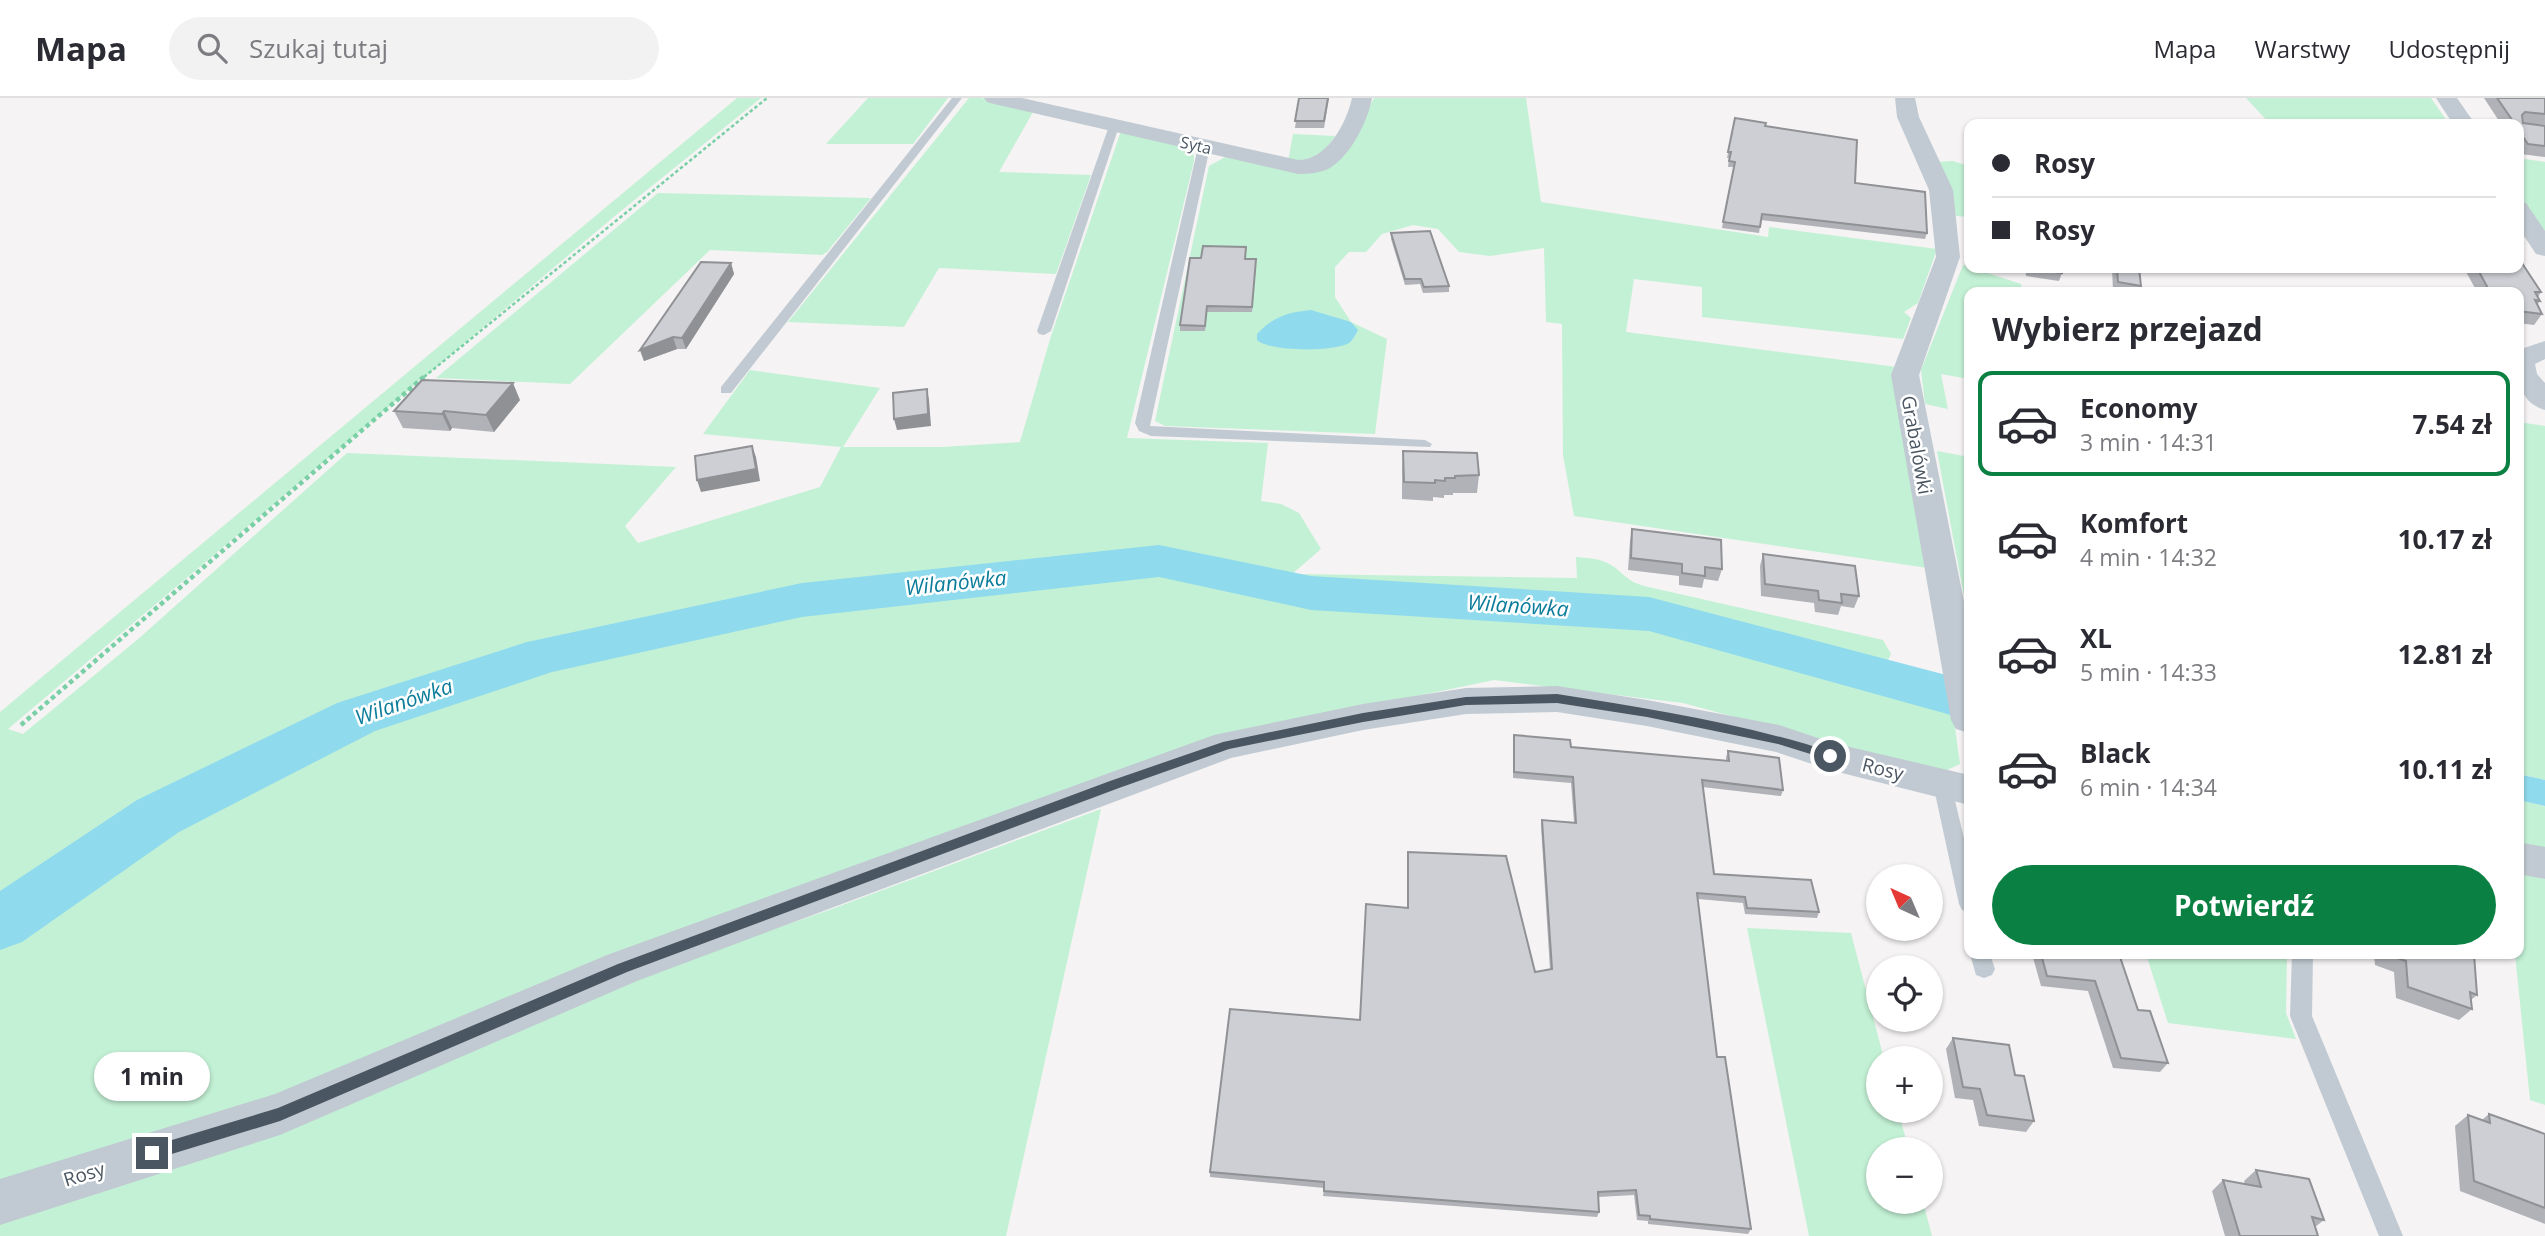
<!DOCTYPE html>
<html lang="pl">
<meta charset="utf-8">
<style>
:root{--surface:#fff;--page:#f2f2f3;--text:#2b2b33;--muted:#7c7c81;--line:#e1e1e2;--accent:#0b8043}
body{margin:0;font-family:"Open Sans",sans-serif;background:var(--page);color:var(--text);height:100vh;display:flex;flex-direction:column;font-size:26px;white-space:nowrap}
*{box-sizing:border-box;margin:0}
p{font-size:23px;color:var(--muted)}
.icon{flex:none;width:38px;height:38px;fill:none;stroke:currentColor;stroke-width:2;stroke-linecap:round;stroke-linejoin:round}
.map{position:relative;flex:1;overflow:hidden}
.details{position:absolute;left:1964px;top:189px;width:560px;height:672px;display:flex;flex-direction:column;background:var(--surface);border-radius:14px;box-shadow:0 2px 5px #0004}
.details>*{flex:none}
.guide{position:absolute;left:1964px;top:21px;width:560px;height:154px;border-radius:14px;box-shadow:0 2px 5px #0004;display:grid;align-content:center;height:154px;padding:0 28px;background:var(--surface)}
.needle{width:46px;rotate:316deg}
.controls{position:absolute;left:1866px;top:766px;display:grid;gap:14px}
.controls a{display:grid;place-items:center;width:77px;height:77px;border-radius:50%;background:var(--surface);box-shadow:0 2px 5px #0004;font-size:35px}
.end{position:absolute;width:32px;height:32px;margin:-16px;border:9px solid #4a5661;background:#fff;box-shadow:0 0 0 4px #fff}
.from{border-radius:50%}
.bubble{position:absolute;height:49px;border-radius:24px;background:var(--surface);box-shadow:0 2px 5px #0004;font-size:23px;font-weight:700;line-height:49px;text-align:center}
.guide b{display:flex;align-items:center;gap:24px;height:66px;font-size:26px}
.guide b+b{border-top:2px solid var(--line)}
.guide i{width:18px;height:18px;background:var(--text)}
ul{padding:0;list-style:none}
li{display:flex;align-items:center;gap:21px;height:105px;margin:0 14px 10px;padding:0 14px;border:4px solid transparent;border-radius:14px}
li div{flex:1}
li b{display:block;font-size:26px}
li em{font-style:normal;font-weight:700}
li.active{border-color:var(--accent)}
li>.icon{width:63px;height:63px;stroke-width:1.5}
h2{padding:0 28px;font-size:32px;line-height:84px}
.action{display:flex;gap:14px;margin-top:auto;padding:14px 28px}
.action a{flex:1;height:80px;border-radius:42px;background:var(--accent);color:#fff;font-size:28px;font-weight:700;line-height:80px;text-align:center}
header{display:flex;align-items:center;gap:42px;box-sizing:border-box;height:98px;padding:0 35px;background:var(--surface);border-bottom:2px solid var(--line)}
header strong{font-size:33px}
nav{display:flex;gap:38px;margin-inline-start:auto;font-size:24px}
.search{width:490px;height:63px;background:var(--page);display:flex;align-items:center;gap:18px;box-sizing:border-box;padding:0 24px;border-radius:38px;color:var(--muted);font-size:26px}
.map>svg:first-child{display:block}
</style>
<header>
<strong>Mapa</strong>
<div class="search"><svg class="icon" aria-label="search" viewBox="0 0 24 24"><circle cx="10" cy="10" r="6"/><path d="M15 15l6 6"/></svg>Szukaj tutaj</div>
<nav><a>Mapa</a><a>Warstwy</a><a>Udostępnij</a></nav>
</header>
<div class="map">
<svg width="2545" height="1138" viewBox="0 0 2545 1138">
<rect width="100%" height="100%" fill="#f5f3f3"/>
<g fill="#c3f1d5">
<path d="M737,0H761L616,117L8,631L23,636L137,542L347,355L676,369L625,428L638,445L820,389L841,349L703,336L750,272L880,290L843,349H942L1020,344L1051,238L1121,33L1193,50L1194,63L1127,340L1268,345L1261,403L1281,406L1299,415L1321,451L1292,476L1577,480L1576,459C1586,460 1596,460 1605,464C1622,471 1623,482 1644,488L1883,542L1891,556L1886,566L1948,579L1960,666L1945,673L1923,670L1683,605L1494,582L1214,640L279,997L0,1083V614Z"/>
<polygon points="868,0 948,0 913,46 826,46"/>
<polygon points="969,0 981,0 1033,14 999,74 1091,77 1056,176 939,170 904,229 788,224"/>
<polygon points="1374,0 1526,0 1541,104 1768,139 1769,129 1937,151 1918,205 1904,214 1911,220 1903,241 1702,219 1702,189 1634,181 1626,234 1897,269 1928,470 1574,418 1563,357 1562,226 1546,224 1544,150 1490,158 1459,154 1438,131 1413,127 1382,136 1366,154 1349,154 1335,169 1335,199 1351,224 1387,241 1375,336 1165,328 1155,323 1209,68 1227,58 1300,73 1351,45"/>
<polygon points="2246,0 2431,0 2449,26 2270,26"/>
<path d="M1293,36L1335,38C1324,57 1309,63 1288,63Z"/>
<polygon points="2518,60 2545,64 2545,134 2518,95"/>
<polygon points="1953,63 1969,68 1969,119 1956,118 1949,85 1936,64"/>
<polygon points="658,95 871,100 827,154 822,157 710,152 570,286 436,280"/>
<polygon points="1963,167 2021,186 2022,194 1969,194 1969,281 1941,276 1948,311 1925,306 1921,272"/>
<polygon points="2518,324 2545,328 2545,682 2518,676"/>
<polygon points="1937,353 1969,359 1969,525"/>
<polygon points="2518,702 2545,708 2545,757 2518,752"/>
<polygon points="1101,711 1006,1138 0,1138 0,1122 614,887 829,812"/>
<polygon points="2518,772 2545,776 2545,1007 2530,1002 2515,856 2518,856"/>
<polygon points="1747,830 1851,835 1884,961 1878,961 1878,1013 1898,1013 1909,1052 1878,1052 1878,1104 1923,1104 1932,1138 1809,1138"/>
<polygon points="2146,856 2287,856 2286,915 2296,941 2168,925"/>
</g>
<g fill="#90daee">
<path d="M1311,212L1351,224L1358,232C1356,236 1353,242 1349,245C1334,254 1269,254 1257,242V236C1273,219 1288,214 1311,212Z"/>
<polygon points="2518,676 2545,682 2545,708 2518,702"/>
</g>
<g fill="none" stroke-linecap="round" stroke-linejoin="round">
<polygon fill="#90daee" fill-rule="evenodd" points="1159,447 1311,478 1649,499 1969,583 1969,622 1649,533 1311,512 1159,479 802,519 552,574 375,633 179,734 22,844 0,852 0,793 137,702 337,605 527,544 802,485"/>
<polyline stroke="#7ad0a6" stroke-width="2.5" stroke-dasharray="3.5 2.5" stroke-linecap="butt" points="424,279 767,0"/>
<polyline stroke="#7ad0a6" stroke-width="4.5" stroke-dasharray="4.5 3.5" stroke-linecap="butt" points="21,627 426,277"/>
<g fill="#c1cad2" fill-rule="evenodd">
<polygon points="952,0 962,0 731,295 721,295 721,289"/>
<polygon points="2461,20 2491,23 2496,26 2457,25 2457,21"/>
<polygon points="1114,25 1119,28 1051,233 1044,237 1039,236 1037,233 1109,28"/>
<polygon points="1204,46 1210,49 1150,328 1425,342 1432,346 1430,349 1151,338 1139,333 1135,325 1198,49"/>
<polygon points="1942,679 1949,681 1951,686 1969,761 1969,814 1962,812 1959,806 1933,686 1935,681"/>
<polygon points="1970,856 1990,856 1995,871 1992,877 1984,880 1976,877"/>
<polygon points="2292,856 2313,856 2312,918 2403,1138 2379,1138 2290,918"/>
</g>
<g fill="#c1cad2" fill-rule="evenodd">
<path d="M984,0H1022L1298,62C1327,62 1346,26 1352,0H1372C1368,23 1351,57 1330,70C1321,75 1308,76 1298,76L994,6L987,4Z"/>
<polygon points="1895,0 1915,0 1919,19 1953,92 1960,159 1919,277 1969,529 1969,635 1956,631 1951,622 1891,277 1936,159 1929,92 1897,19"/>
<polygon points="2436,0 2457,0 2475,26 2453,26"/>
<polygon points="2518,103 2526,105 2545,133 2545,158 2536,156 2518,129"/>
<path d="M2545,243V261L2535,266L2537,276L2545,285V312C2516,304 2518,276 2518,252Z"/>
<polygon points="1557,588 1647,602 1779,627 1833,645 1969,677 1969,707 1830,672 1776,654 1647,628 1557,614 1466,616 1363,632 1231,660 637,883 280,1037 0,1127 0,1081 275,996 607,857 1214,637 1363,606 1466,590"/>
<polygon points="2518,744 2545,749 2545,781 2518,776"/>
</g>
</g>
<g fill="#b0b2b7">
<polygon points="1299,0 1329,0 1324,30 1295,30"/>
<polygon points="2484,0 2545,0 2545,27 2526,25 2545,28 2545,59 2521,56 2518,52 2518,26 2501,26"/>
<polygon points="1735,20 1765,28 1855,85 1927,135 1925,141 1761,122 1759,135 1722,130 1734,69 1728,69 1729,60 1727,60"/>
<polygon points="1391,135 1449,188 1449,194 1423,195 1420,186 1405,187 1391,141"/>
<polygon points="1245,161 1256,166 1252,214 1207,214 1205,233 1180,233 1180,227"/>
<polygon points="731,165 734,176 686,251 677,251 644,263 640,252"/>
<polygon points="2025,170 2062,170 2062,175 2059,183 2026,178"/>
<polygon points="2112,170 2139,170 2141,188 2138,194 2113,194"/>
<polygon points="2464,170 2518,170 2541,194 2538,199 2540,203 2537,207 2542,216 2534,227 2518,225 2518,194 2477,194"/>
<polygon points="520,302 494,334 452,330 450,333 403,330 394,313"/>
<polygon points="1403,353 1479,377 1477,395 1453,395 1453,397 1444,397 1444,400 1433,399 1433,403 1402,401 1402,370"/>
<polygon points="1632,431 1722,471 1718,483 1704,481 1702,490 1679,487 1679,478 1628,472 1630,443"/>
<polygon points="1763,456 1859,498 1854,510 1841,508 1838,517 1815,514 1814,505 1761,498 1760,468"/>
<polygon points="1514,637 1571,649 1726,663 1726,659 1728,653 1783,692 1781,698 1702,689 1714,776 1819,814 1817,820 1745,816 1743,805 1698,801 1717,959 1751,1131 1748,1136 1648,1126 1648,1123 1637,1122 1634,1097 1598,1099 1599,1114 1597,1119 1323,1098 1324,1090 1210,1079 1210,1074 1360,922 1407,810 1408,754 1535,874 1550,872 1541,728 1542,722 1574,724 1571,685 1513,680 1513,643"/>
<polygon points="2032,856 2119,856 2138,912 2168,965 2160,974 2113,970 2088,893 2041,888"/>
<polygon points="2374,856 2474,856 2477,897 2471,902 2472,911 2459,922 2396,900 2394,874 2375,867"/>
<polygon points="1953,940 2015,977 2034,1023 2026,1034 1979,1028 1973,1002 1955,1000 1946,951"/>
<polygon points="2489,1016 2545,1036 2545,1126 2460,1093 2455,1028 2468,1017 2482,1022"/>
<polygon points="2256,1072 2324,1122 2315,1129 2318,1138 2225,1138 2212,1093 2223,1082 2245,1086 2244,1083"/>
</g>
<g fill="#909195">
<polygon points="731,165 734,176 686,251 682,240"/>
<polygon points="673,239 677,251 644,263 640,252"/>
<polygon points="513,285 520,302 494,334 486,317"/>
<polygon points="927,291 929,302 931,328 897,332 894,321"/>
<polygon points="444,313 452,330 450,333 442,316"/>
<polygon points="752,348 756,359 760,383 701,394 697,382"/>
</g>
<g fill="#cdcfd5" stroke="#909195" stroke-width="2">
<polygon points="1299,0 1328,0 1324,23 1295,23"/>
<polygon points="2497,0 2545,0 2545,16 2525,14 2522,17 2523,25 2545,28 2545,48 2528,46 2518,32 2518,26 2515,26"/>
<polygon points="1735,20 1766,25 1765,28 1857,42 1855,85 1925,94 1927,135 1762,116 1760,129 1723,124 1735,64 1729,63 1731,54 1728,54"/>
<polygon points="1430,133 1449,188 1424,189 1421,181 1405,181 1391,135"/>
<polygon points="1203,148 1246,149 1245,161 1256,161 1252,209 1207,208 1205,228 1180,227 1190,160 1201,160"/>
<polygon points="2518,159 2541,194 2535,194 2540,203 2535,202 2542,216 2518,213 2518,194 2490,194 2477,170 2518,170"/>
<polygon points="701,164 731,165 682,240 673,239 640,252"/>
<polygon points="2029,170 2062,170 2062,175"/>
<polygon points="2117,170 2139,170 2141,188 2118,184"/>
<polygon points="422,282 513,285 486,317 444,313 442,316 394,313"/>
<polygon points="927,291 928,316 894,321 893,295"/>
<polygon points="752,348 756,371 697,382 695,358"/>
<polygon points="1403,353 1477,355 1479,377 1455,378 1455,380 1445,380 1445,383 1435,382 1435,385 1404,384"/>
<polygon points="1632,431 1721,442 1722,471 1705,469 1705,478 1682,475 1682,466 1631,460"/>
<polygon points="1763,456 1855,468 1859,498 1841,496 1842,505 1819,502 1818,493 1765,486"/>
<polygon points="1514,637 1570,642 1571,649 1729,663 1728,653 1779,660 1783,692 1702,682 1714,776 1811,782 1819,814 1747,810 1745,799 1697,795 1717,959 1725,959 1751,1131 1650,1121 1650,1118 1639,1117 1636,1092 1598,1094 1599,1114 1324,1093 1324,1084 1210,1074 1230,911 1360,922 1366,806 1408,810 1408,754 1506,758 1535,874 1552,871 1542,722 1576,725 1573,679 1514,674"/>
<polygon points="2041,856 2119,856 2138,912 2150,913 2168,965 2121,960 2095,883 2047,878"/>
<polygon points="2386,856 2474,856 2477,897 2470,894 2472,911 2408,889 2406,863"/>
<polygon points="1953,940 2009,947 2015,977 2024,978 2034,1023 1987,1017 1980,991 1963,989"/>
<polygon points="2489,1016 2545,1036 2545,1110 2474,1083 2468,1017 2490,1025"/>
<polygon points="2256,1072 2309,1081 2324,1122 2312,1119 2318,1138 2240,1138 2223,1082 2261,1089"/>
</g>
<path fill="#4a5661" d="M1557,596C1651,611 1744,625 1834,655L1836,658L1830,662L1778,646L1647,619L1557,605L1466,607L1363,624L1229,651L1119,690L627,874L280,1023L152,1062L147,1060L144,1055L147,1050L152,1048L278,1010L618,866L1110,683L1223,644L1363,615L1466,599Z"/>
<g text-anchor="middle" stroke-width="5" stroke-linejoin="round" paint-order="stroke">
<g font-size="16" fill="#4a5661" stroke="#fff">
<text transform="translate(1196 47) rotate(13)" y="6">Syta</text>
</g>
<g font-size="19" fill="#4a5661" stroke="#fff">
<text transform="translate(1917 347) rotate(80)" y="7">Grabalówki</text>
<text transform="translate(1883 671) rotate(14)" y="7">Rosy</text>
<text transform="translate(84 1076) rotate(-17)" y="7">Rosy</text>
</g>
<g font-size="21" font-style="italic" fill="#0c7c9b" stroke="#fff">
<text transform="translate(956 485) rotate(-6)" y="7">Wilanówka</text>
<text transform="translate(1518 508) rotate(4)" y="7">Wilanówka</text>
<text transform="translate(404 604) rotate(-19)" y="7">Wilanówka</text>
</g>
</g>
</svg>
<div class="controls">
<a><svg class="needle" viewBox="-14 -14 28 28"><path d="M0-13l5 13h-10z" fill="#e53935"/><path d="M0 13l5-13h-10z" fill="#7c7c81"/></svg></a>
<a><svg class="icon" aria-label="locate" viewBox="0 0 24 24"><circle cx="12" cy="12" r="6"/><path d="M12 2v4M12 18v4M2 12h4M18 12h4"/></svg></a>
<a>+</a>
<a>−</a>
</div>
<i class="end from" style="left:1830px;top:658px"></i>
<i class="end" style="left:152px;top:1055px"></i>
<div class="bubble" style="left:94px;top:954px;width:116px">1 min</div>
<div class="guide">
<b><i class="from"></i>Rosy</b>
<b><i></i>Rosy</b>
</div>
<section class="details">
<h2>Wybierz przejazd</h2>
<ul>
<li class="active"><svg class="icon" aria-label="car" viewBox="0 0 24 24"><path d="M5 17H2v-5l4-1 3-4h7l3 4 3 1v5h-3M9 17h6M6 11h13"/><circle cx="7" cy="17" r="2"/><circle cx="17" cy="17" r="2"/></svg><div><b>Economy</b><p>3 min · 14:31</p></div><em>7.54 zł</em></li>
<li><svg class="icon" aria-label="car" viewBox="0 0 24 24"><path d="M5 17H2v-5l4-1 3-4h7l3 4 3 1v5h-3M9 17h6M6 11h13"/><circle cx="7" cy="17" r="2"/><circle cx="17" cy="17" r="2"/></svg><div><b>Komfort</b><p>4 min · 14:32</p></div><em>10.17 zł</em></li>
<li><svg class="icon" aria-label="car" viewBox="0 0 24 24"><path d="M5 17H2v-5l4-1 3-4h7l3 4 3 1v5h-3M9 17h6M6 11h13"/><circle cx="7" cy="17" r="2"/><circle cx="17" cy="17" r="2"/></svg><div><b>XL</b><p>5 min · 14:33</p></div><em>12.81 zł</em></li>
<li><svg class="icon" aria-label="car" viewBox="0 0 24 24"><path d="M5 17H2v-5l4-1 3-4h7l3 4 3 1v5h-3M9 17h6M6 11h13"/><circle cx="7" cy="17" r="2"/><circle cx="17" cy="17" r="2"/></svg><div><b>Black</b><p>6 min · 14:34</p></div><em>10.11 zł</em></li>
</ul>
<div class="action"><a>Potwierdź</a></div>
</section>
</div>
